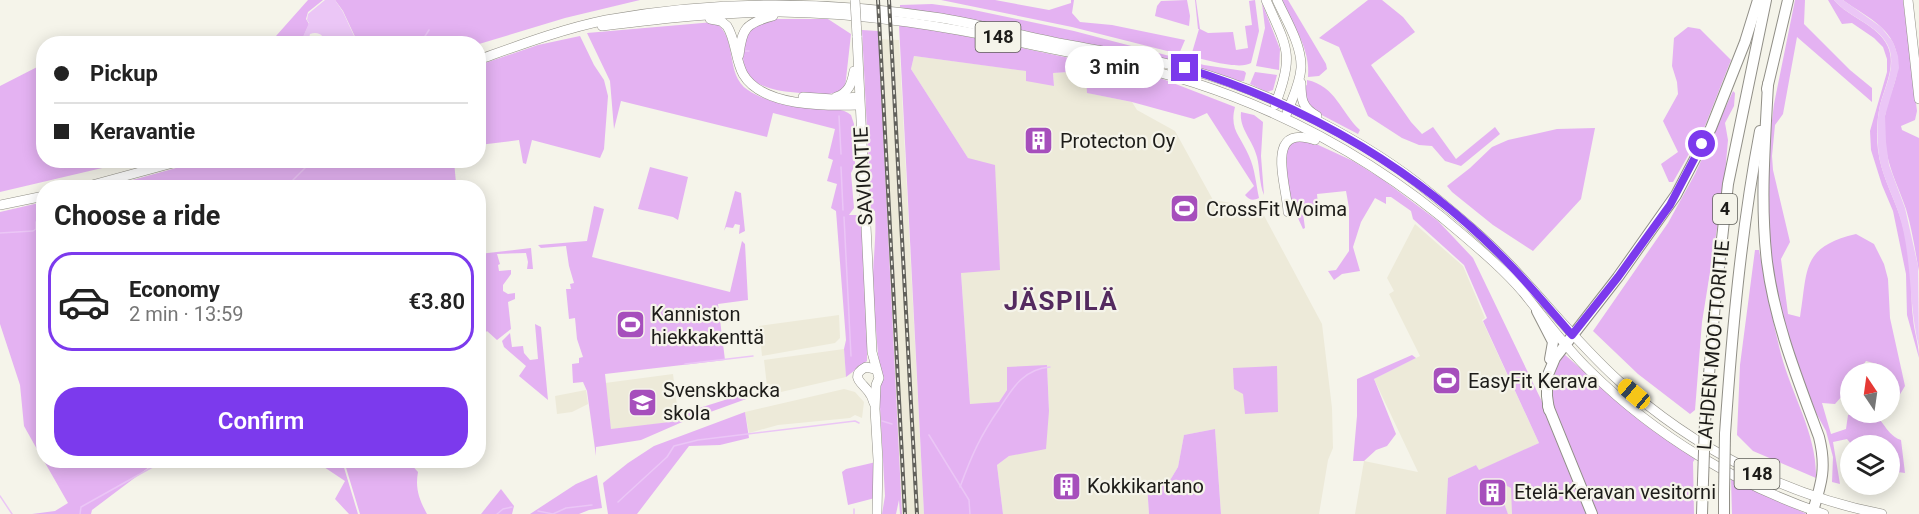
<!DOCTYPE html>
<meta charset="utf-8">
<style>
:root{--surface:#fff;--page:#f6f6f6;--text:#222;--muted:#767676;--line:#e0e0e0;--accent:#7c3aed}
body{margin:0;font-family:Roboto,sans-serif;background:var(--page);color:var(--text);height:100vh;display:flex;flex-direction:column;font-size:22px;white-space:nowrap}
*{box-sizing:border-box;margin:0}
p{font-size:20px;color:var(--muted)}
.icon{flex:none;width:33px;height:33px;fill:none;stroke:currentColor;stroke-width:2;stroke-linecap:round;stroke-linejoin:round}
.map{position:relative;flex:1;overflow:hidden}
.details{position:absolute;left:36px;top:180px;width:450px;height:288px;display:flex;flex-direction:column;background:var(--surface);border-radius:24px;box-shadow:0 3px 15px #0003}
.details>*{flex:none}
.hud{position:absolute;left:36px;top:36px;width:450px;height:132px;border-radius:24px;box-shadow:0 3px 15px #0003;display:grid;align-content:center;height:132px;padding:0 18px;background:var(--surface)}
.needle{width:39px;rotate:347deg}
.tools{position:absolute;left:1840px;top:363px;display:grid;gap:12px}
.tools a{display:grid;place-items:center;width:60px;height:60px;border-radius:50%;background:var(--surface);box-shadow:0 3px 15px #0003;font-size:30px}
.end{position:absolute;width:27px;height:27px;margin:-14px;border:8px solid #7c3aed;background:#fff;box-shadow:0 0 0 3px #fff}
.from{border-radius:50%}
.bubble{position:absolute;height:42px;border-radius:21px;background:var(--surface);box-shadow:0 3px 15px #0003;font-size:20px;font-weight:600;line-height:42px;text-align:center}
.car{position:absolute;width:18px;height:36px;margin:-18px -9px;border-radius:8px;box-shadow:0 0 4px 2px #0007;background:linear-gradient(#f5c518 24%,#345 0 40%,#f5c518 0 76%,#345 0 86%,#f5c518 0)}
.hud b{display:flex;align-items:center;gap:21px;height:57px;font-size:22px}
.hud b+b{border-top:2px solid var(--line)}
.hud i{width:15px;height:15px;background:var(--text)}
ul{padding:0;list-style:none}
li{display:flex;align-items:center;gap:18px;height:99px;margin:0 12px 9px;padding:0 6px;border:3px solid transparent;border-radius:24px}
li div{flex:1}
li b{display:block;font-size:22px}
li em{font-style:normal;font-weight:600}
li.current{border-color:var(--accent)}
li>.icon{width:54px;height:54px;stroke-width:1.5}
h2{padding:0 18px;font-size:27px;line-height:72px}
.button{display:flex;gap:12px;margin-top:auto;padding:12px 18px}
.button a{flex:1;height:69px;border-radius:24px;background:var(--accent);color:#fff;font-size:24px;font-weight:600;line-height:69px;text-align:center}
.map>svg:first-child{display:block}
</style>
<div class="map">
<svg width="1919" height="514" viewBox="0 0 1919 514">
<rect width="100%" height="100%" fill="#f5f4ea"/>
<g fill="#edead9">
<polygon points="878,39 899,40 924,514 902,514"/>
<polygon points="914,56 1027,71 1054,86 1053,73 1069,72 1086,75 1088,93 1132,102 1137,110 1175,131 1213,200 1260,208 1322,324 1332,408 1333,448 1328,460 1319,514 1221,514 1215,429 1184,435 1178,467 1169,482 1147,484 1149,514 1003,514 997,465 1009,456 1049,411 1047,365 1007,379 1007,390 999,402 970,405 961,273 968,158 911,69"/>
<polygon points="1415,224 1463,266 1485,318 1482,320 1539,443 1478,471 1476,465 1448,478 1446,514 1355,514 1364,461 1418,472 1374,379 1420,356 1389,294 1394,291 1387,278"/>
<polygon points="839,315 840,338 835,343 762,356 759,326"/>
<polygon points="844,349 846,377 768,395 764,360"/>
<polygon points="673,374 679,421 611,430 605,383"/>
<polygon points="844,389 855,392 864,402 862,418 855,415 850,418 778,425 749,433 745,412"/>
<polygon points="586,390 588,404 572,412 557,414 555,396"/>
<polygon points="1497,481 1512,488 1512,514 1508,514 1504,504 1494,507 1484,504 1479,498 1482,485"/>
</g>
<g fill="#e4b2f2">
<polygon points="308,0 323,0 308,12 306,19 309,24 302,40 305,43 266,43 276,36"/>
<polygon points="335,0 640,0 565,18 479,44 378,44 383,40 374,43 357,41 343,11"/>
<polygon points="941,0 995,0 1049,10 1071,3 1071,0 1074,0 1072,13 1080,22 1112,25 1185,40 1179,54 1072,27"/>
<polygon points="1187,0 1190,16 1189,26 1155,16 1157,6 1161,1"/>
<path d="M1195,0H1196L1200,29L1208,33L1233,32L1236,50L1248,48L1245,26L1252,25L1249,1L1255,0L1259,31L1251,63C1240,70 1205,60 1191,56L1199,29H1198Z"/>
<path d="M1281,0H1288L1326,64L1327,69L1319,76L1308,77C1311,50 1293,25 1281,0Z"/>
<polygon points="1368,0 1382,0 1403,17 1415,32 1371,65 1411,122 1422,134 1433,127 1456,159 1495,127 1500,134 1461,166 1445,161 1432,146 1419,145 1402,138 1368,116 1339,47 1319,38"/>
<path d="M1795,0H1805L1804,24L1850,70L1872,88V102L1797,37L1783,114L1775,125L1772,156L1773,170L1790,242L1781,259L1788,314L1800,317C1808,269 1801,247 1856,234L1874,244L1884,264L1888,279L1890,318L1905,386L1899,396H1892L1890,374L1887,373L1881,365L1866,361L1858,373L1851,374V386L1835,404L1822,403L1831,434L1846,429L1848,415C1885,403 1879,432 1901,440L1905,473L1890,471V446L1852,445L1847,439L1833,442L1840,484L1832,482L1833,457L1826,431L1806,395L1780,309L1771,263L1766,169L1774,104Z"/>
<path d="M1828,0H1834C1849,18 1879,25 1888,47C1896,66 1885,86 1880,105C1877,119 1876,135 1878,150C1881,176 1895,198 1902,223C1907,242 1910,262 1911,282C1912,294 1911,306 1913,318C1914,332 1919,344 1919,358L1907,315L1906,274L1893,211L1882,185L1871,150L1870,131L1887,72V59L1883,47L1874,38L1852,23L1842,24Z"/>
<path d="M1843,0H1903L1917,111L1915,120L1901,126L1902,130L1919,138V271C1915,250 1912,229 1906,209C1898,185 1886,164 1885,139C1885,131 1884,123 1885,116C1889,90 1905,72 1894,45C1886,24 1860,13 1843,0Z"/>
<polygon points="1262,3 1280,49 1279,70 1256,66 1265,28"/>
<polygon points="932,4 969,9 1074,31 1204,65 1244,71 1246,73 1244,81 1236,81 1188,64 1145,55 900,7 900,5"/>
<path d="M772,19H828L851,34L845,88C830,97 816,95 800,93C774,91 741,87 743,52C743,45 747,37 749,30Z"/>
<path d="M714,22C739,36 724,75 748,90C768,104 797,105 820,108C830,109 843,108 851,115L854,124L855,165L851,173L854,208L849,215H860C865,263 868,312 867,361L846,377L844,349L846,340L836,211L831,208L837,184L827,181L833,160L828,158L835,129L773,113L767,137L621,101L614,129L610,81L587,33Z"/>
<path d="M899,25L955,34L1155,76L1235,107C1229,130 1241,136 1249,156C1255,169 1256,184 1259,198C1253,201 1249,200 1245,195L1254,186L1207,113L1194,119L1132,102L1087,93L1086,75L1069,72L1053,73L1054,86L1026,81V71L914,56L911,69L968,158L995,165L1000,270L961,273L970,404L999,402L1007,390V367L1047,365L1049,411L1046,449L1009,456L997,465L1003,514H924Z"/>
<polygon points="1688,27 1700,29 1731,60 1705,126 1673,182 1669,182 1661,164 1678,152 1663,121 1678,94 1677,82 1672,66 1674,38"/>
<path d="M862,30L878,31L902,514H900L899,500L896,514H882L885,496L879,390C885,376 880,369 878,354C876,325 871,286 874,257C875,241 876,228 875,211L871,210Z"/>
<polygon points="580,36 594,65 604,80 608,96 604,149 600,158 532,140 526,164 523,163 519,140 479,145 479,65 538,45"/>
<polygon points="43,64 44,160 132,161 0,192 0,86"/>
<polygon points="1255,72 1277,75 1273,90 1267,92 1250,84"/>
<path d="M1307,80C1336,86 1341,113 1360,130L1358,134L1316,112L1307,104L1305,86L1307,85Z"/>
<polygon points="1733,91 1735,93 1734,106 1725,123 1728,140 1724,185 1702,322 1695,410 1690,414 1638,374 1593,331 1668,223 1695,174"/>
<path d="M1241,112L1254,115L1263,122L1261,156L1264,195C1259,183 1260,169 1257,157C1253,140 1239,129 1241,112Z"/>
<polygon points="1595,128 1581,199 1533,251 1493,225 1452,192 1447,186 1470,168 1492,147 1508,140 1557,129"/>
<path d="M1298,141L1314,143L1353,161L1382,179L1438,221L1473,258L1547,412L1588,514H1512L1511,488L1497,481L1482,485L1479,498C1487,507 1493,507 1504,503L1508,514H1446L1448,478L1476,465L1479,470L1539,443L1483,321L1487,318L1464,265L1413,219L1411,211L1391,197H1386V204L1375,198L1361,222L1353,247L1360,271L1342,274L1334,280L1328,271L1336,270L1349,251V208L1346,191L1317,194L1318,205L1302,206L1305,228L1303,229L1291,203L1286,179L1284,154L1292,143Z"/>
<polygon points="205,160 459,160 459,161 454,161 456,183 445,185 445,187 107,187"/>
<polygon points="650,167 688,177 678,220 673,217 638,209"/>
<polygon points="735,191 741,193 745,231 739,234 740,225 735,224 733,228 726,227 724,231"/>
<polygon points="43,202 44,202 43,460 24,426 20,385 0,324 0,212"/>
<polygon points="594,206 604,209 592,257 730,292 742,241 745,244 748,300 718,304 725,360 605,374 611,429 678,421 680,414 744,394 760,394 680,423 641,440 596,447 596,456 587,391 583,382 573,383 572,364 579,363 579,358 583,357 577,339 575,318 569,319 566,289 571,289 570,284 574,283 569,266 566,246 541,248 538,245 587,241"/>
<polygon points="531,248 533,269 527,269 528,262 526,253 497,254 500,264 498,265 499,271 511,270 511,274 503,285 503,291 508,294 515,293 515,299 508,302 511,329 497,340 487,331 482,336 486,340 479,350 478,279 480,277 479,254"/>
<path d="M1755,250H1759C1766,285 1772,320 1781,354C1792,396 1817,434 1816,478L1753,451L1737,435L1740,365Z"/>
<polygon points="535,324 541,327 548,400 519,376 526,366 504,347 502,341 510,333 512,347 523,346 524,353 530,360 538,359"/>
<polygon points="1564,354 1644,424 1695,459 1693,462 1694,514 1594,514 1551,406 1551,374"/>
<polygon points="1412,355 1416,358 1374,379 1396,434 1387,446 1376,450 1364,461 1353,461 1357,416 1357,379"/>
<polygon points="1277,366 1278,412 1245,414 1243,394 1234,389 1233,368"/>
<polygon points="745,412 749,438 720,445 689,446 637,514 608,514 603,483 628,463 654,446"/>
<polygon points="1215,429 1221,514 1149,514 1147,484 1169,482 1178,467 1184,435"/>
<polygon points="44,461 157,461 92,510 91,514 32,514 55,511 68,503"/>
<polygon points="338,461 342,461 358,514 349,514 335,499 345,481 324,467"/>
<path d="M344,461H408L418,472C415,488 419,499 427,514H360Z"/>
<polygon points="876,462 875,498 848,505 842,472 846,469"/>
<polygon points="597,475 602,508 589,510 579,514 530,514 576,484"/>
<polygon points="1731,479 1807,514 1732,514"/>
<polygon points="501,489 514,506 512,514 481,514"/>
</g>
<g fill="#ebc6f6">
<path d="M325,0H335L343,12L355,38L362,43H326C324,35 318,31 310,34L309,38L311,43H306L302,39L309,23L307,20L308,14Z"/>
<path d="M1834,0H1843L1881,27L1893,42L1898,56L1899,68L1885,116L1886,142L1889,165L1905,208L1918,266L1919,347C1909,307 1912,265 1902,225C1896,198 1879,174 1878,146C1877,133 1877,119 1880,105C1885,87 1896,67 1889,48C1880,25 1849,18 1834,0Z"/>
</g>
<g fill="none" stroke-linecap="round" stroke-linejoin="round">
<g stroke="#ebc6f6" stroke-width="1.5">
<polyline points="420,44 429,30"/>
<polyline points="745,51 749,51"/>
<polyline points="839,116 841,154"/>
<polyline points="841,167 843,210"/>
<polyline points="285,188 313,160"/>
<polyline points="844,217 851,356"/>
<polyline points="0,233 33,231 36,229 36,222 44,218"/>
<polyline points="685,364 753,356"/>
<polyline points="882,421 892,424"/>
<polyline points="929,435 969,500 970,514"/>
<path d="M960,487C971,457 980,436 999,409C1012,389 1023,369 1050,367"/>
<polyline points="0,496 12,514"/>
<polyline points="618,502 667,457 674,446 698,440 855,421 859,423"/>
<polyline points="854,509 854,514"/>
<polyline points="538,511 553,514 566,508 592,505"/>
<polyline points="80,514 81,507 165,460"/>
<polyline points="497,514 503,509 512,507"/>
</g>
<defs>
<g id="major">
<path d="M1266,0C1287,48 1295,54 1275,105"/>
<path d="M1277,0C1286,20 1302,45 1301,68C1300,84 1292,99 1287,113"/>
<polyline points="1908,0 1919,99"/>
<path d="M710,19L721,21L727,26C736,40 735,59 743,74C762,107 826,106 859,105"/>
<path d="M602,26C661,19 720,12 780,12C866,13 950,27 1033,45C1087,56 1143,66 1195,83C1293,115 1385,167 1463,235C1484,253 1505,271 1523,292C1545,319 1565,347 1590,371C1655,435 1737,485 1824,514"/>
<polyline points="857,36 872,352 879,378 876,385 875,409 878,460 877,514"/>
<path d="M739,55C742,28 746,23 773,16"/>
<path d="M478,60C520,45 562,29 606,20C715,0 831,1 941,18C983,25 1023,36 1064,44C1105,52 1147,57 1187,69C1268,91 1366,140 1430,193C1458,216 1487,240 1512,267C1548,305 1580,346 1619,381C1693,448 1784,495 1882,514"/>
<path d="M1301,83C1301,99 1302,108 1317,116"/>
<polyline points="803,97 833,99 859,97"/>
<path d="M836,97C849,93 852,83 854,71"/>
<polyline points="81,188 184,160"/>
<polyline points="0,205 44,196"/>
<path d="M1288,212C1287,186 1263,123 1315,140"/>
<path d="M874,403C873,401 872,396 870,394C865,384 847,377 866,367L875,369"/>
</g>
<g id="highway">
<path d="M1768,84C1765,143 1760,203 1767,262C1775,324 1798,380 1819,437C1827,469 1821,485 1812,514"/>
<polyline points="1767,89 1788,0"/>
<polyline points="1537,311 1553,342 1550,359"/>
<polyline points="1548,406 1592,514"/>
<polyline points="1549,410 1547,396 1547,377 1555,358 1618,277 1676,195 1711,128 1745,42 1758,0"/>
<polyline points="1705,422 1715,303 1728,184 1766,0"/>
<path d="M1725,434C1732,332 1741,231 1760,131"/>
<polyline points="1724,493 1724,514"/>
<polyline points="1702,514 1703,481"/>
</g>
</defs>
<use href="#major" stroke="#918f87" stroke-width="10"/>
<use href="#highway" stroke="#918f87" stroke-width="12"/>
<use href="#major" stroke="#fff" stroke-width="9"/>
<use href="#highway" stroke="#fff" stroke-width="10"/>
<defs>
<g id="rail">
<polyline points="878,0 905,514"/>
<polyline points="889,0 917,514"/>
</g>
</defs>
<use href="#rail" stroke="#61605b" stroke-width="4"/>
<use href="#rail" stroke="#f5f4ea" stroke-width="1.5" stroke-dasharray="4.5" stroke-linecap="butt"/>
<defs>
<polyline id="major-bridge" points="855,0 857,36"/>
<g id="highway-bridge">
<polyline points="1703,481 1705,422"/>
<polyline points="1724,493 1725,434"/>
</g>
</defs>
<use href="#major-bridge" stroke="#918f87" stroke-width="10" stroke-linecap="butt"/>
<use href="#highway-bridge" stroke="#918f87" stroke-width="12" stroke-linecap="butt"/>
<use href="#major-bridge" stroke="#fff" stroke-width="9"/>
<use href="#highway-bridge" stroke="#fff" stroke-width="10"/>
</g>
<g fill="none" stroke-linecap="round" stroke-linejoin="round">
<path stroke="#7c3aed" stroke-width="8" d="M1185,68C1309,106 1423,173 1512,267C1533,289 1552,312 1572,335L1618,277L1670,205L1702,144"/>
</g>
<defs>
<symbol id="building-square" viewBox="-11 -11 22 22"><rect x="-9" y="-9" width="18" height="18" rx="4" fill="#a64fbc" stroke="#f5f4ea"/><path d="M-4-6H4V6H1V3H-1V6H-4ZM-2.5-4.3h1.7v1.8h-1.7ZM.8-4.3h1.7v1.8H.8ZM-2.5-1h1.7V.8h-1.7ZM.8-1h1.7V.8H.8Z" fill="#fff"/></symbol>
<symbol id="stadium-square" viewBox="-11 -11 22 22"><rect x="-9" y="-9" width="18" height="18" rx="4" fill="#a64fbc" stroke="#f5f4ea"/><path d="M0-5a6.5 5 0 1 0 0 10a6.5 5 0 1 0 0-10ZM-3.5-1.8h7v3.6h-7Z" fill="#fff"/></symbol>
<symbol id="school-square" viewBox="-11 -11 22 22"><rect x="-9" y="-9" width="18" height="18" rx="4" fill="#a64fbc" stroke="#f5f4ea"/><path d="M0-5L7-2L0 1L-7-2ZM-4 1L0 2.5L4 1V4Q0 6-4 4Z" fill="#fff"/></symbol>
</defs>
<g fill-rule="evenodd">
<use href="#building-square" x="1022" y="124" width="33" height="33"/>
<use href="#stadium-square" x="1168" y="192" width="33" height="33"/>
<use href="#stadium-square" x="614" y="308" width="33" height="33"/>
<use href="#stadium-square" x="1430" y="364" width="33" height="33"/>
<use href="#school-square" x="626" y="386" width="33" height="33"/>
<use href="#building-square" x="1050" y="470" width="33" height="33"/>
<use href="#building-square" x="1476" y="476" width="33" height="33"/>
</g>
<g text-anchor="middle" stroke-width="4.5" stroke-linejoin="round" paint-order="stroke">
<g fill="#f5f4ea" stroke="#5e5d58" stroke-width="1.5">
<rect x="975.5" y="22" width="45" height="30" rx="4.5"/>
<rect x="1713" y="194" width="24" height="30" rx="4.5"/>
<rect x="1734.5" y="459" width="45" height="30" rx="4.5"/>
</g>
<g font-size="18" font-weight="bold" fill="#1d1c19">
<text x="998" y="43">148</text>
<text x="1725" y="215">4</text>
<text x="1757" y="480">148</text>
</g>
<g font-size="20" fill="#1d1c19" stroke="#f5f4ea" text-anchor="start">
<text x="1060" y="148">Protecton Oy</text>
<text x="1206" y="216">CrossFit Woima</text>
<text x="651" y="321">Kanniston<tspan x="651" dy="23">hiekkakenttä</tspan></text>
<text x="1468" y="388">EasyFit Kerava</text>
<text x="663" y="397">Svenskbacka<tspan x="663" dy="23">skola</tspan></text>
<text x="1087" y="493">Kokkikartano</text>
<text x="1514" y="499">Etelä-Keravan vesitorni</text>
</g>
<g font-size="20" fill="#1d1c19" stroke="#f5f4ea">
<text transform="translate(863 176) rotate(-93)" y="7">SAVIONTIE</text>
<text transform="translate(1713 345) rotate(-85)" y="7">LAHDEN MOOTTORITIE</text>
</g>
<g font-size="26" font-weight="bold" letter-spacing="1.5" fill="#542a5f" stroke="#f5f4ea">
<text x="1061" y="310">JÄSPILÄ</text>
</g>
</g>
</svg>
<div class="tools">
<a><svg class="needle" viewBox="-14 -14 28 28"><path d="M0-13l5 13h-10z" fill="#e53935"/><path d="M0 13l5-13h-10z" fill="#767676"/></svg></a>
<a><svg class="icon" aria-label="layers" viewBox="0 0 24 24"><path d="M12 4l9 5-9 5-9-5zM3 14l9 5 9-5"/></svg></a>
</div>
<i class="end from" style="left:1702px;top:144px"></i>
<i class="end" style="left:1185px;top:68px"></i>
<div class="bubble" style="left:1065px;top:46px;width:99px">3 min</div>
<i class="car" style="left:1634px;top:394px;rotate:310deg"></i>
<div class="hud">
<b><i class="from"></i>Pickup</b>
<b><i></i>Keravantie</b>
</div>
<section class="details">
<h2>Choose a ride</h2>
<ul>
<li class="current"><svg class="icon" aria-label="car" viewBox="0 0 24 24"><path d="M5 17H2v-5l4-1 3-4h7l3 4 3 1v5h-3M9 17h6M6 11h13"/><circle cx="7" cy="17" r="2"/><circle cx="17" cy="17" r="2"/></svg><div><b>Economy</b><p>2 min · 13:59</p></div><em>€3.80</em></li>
</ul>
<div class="button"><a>Confirm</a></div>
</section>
</div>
